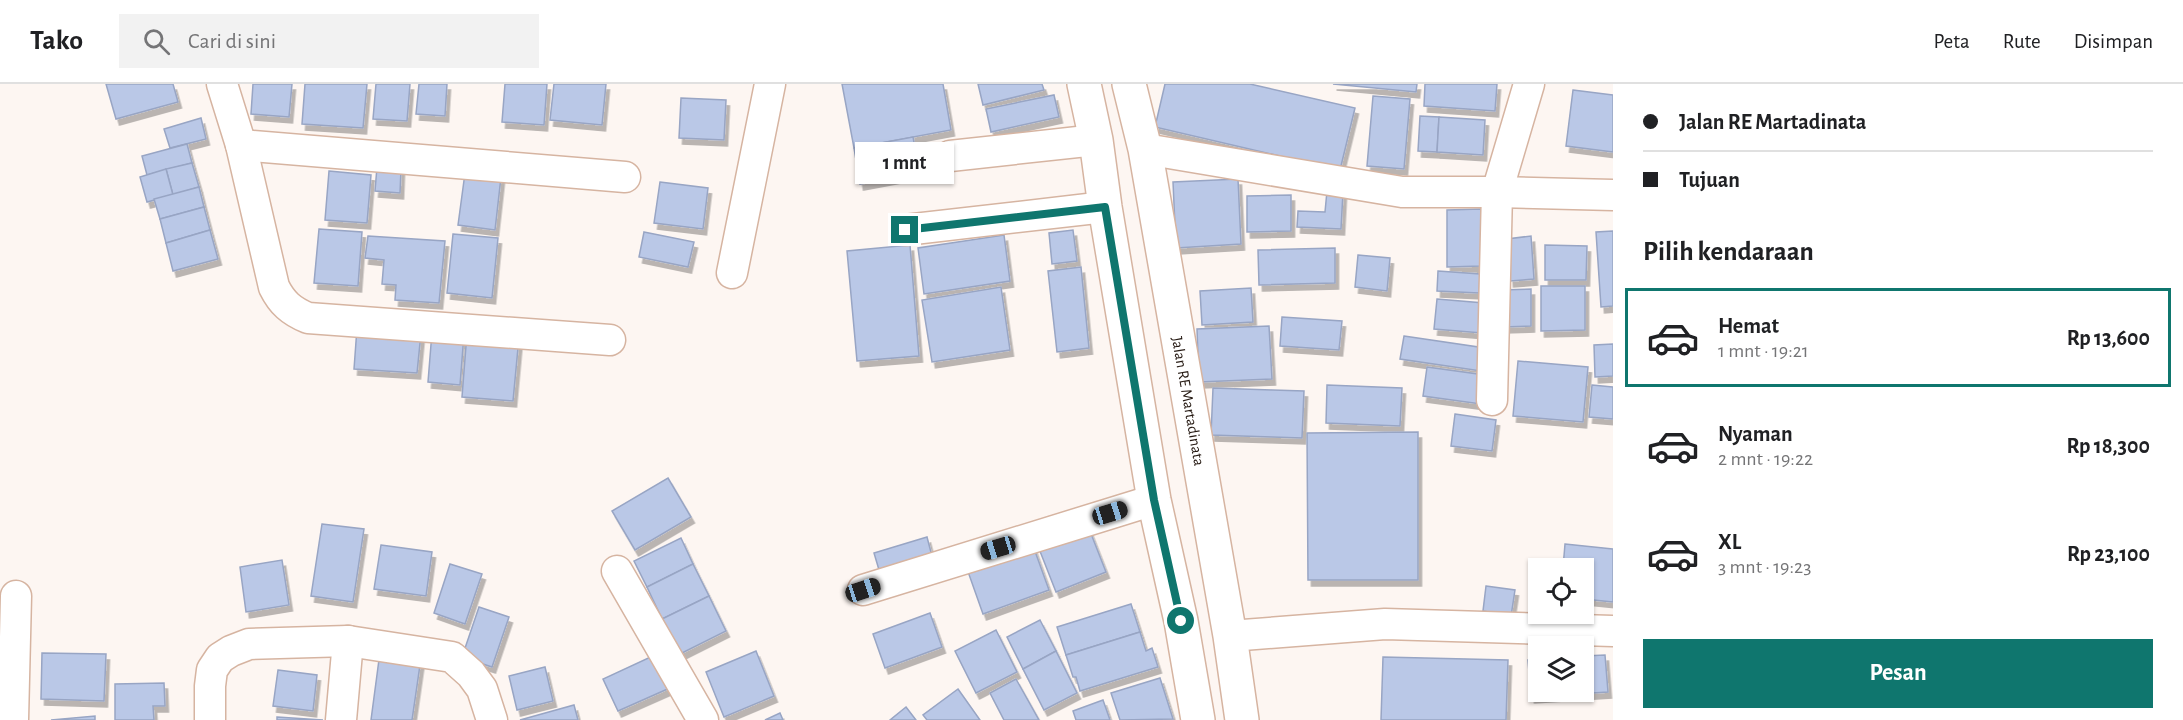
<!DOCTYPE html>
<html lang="id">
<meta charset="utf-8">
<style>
:root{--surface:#fff;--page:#f2f2f2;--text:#202124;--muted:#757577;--line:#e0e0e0;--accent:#0f766e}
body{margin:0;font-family:"Alegreya Sans",sans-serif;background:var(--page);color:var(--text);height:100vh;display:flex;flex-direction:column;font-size:22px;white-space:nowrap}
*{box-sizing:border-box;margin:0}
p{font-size:20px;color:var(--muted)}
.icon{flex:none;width:33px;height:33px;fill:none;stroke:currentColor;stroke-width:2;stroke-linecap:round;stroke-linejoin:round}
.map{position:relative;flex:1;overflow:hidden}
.sheet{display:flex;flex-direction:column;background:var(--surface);width:570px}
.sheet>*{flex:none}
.banner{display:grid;align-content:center;height:132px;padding:0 30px;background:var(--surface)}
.buttons{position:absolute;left:1528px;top:474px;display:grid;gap:12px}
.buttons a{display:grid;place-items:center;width:66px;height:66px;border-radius:0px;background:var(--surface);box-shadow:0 2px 4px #0004;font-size:30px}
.end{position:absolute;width:27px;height:27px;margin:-14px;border:8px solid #0f766e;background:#fff;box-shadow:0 0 0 3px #fff}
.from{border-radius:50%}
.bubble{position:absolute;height:42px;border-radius:0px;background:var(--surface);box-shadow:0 2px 4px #0004;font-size:20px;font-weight:700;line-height:42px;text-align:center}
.car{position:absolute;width:18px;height:36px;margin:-18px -9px;border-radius:8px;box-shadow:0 0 4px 2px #0007;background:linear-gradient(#222 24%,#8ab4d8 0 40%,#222 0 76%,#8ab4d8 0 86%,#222 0)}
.banner b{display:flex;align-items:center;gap:21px;height:57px;font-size:22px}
.banner b+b{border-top:2px solid var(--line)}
.banner i{width:15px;height:15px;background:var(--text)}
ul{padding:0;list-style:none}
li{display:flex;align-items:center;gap:18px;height:99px;margin:0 12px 9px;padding:0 18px;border:3px solid transparent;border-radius:0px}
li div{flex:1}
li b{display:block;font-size:22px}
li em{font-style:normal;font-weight:700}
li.active{border-color:var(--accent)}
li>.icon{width:54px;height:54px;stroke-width:1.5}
h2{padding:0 30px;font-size:27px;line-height:72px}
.button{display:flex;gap:12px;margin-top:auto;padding:12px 30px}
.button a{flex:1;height:69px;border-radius:0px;background:var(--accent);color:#fff;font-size:24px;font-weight:700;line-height:69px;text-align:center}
header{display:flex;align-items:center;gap:36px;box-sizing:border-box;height:84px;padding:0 30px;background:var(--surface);border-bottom:2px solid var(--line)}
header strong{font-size:28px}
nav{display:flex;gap:33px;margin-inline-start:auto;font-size:21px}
.search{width:420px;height:54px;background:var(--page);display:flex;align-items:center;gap:15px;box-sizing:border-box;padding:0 21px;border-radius:0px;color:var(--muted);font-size:22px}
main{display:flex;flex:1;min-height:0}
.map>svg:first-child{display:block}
</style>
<header>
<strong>Tako</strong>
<div class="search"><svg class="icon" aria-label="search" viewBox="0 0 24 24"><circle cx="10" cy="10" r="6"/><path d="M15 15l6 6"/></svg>Cari di sini</div>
<nav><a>Peta</a><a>Rute</a><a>Disimpan</a></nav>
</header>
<main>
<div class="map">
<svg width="1613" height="636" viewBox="0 0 1613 636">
<defs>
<filter id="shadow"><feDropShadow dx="3.5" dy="6" stdDeviation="0" flood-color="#0004"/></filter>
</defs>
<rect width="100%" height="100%" fill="#fdf6f2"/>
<g fill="#bac8e7" stroke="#98a5c4" stroke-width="1.5" filter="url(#shadow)">
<polygon points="106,0 173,0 178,18 116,35"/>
<polygon points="253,0 292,0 289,33 251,30"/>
<polygon points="305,0 367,0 363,44 302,40"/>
<polygon points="376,0 410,0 407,37 373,35"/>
<polygon points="419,0 447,0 445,32 416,30"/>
<polygon points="505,0 547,0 544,41 502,38"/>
<polygon points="554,0 606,0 602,41 550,36"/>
<polygon points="842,0 943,0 951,46 854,64"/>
<polygon points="978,0 1042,0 1044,6 983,21"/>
<polygon points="1165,0 1250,0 1355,24 1340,86 1155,43"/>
<polygon points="1333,0 1417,0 1416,8"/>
<polygon points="1425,0 1497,0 1495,27 1424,22"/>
<polygon points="1573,6 1613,11 1613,68 1566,62"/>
<polygon points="1054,11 1059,33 991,48 986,25"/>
<polygon points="1373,12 1410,15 1404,85 1367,82"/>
<polygon points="681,14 726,16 724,56 679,54"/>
<polygon points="1420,32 1439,33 1437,68 1418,67"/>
<polygon points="1439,33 1485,36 1483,71 1437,68"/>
<polygon points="201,34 206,55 170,64 164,45"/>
<polygon points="913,53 920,89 860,100 854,64"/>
<polygon points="187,60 192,79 147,91 142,72"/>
<polygon points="192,79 199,103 173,111 166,85"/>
<polygon points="377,83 401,85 400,109 375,107"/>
<polygon points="166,85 173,111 147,118 140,93"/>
<polygon points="329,87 371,91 367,139 325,136"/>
<polygon points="465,89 501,93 495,146 458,141"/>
<polygon points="1238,95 1241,160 1176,164 1173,98"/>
<polygon points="660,98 708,104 703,145 654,139"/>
<polygon points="199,103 204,123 160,135 154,115"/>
<polygon points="1327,107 1343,108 1341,145 1297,143 1298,127 1325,128"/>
<polygon points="1291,111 1291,147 1247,148 1247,112"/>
<polygon points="204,123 210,146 166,159 160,135"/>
<polygon points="1481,125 1481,182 1447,183 1447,126"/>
<polygon points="319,145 362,148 358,202 314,199"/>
<polygon points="210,146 218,175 173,187 166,159"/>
<polygon points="1073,146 1077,177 1052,180 1049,149"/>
<polygon points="1613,147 1613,222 1601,223 1596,148"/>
<polygon points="644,148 694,158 688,183 639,173"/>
<polygon points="453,150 498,154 492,214 447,209"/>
<polygon points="1004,151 1010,197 924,210 918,164"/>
<polygon points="368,152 445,157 439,219 395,216 396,201 382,200 384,176 365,174"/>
<polygon points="1531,152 1534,195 1510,197 1507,155"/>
<polygon points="910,161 919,272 857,277 847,167"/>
<polygon points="1545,161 1587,162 1586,196 1545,196"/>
<polygon points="1335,164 1335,199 1259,201 1258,166"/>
<polygon points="1358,171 1390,174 1387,207 1355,203"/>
<polygon points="1081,183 1089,264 1057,268 1048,187"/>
<polygon points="1438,187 1480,190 1479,209 1437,207"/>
<polygon points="1541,202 1585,202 1585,246 1541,247"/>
<polygon points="1001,203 1010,266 932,278 922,216"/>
<polygon points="1251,204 1253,238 1202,241 1200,207"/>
<polygon points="1531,205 1531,242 1502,243 1501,206"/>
<polygon points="1437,215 1484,219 1482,249 1434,245"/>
<polygon points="1282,233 1342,237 1339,266 1280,262"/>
<polygon points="1269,242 1272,295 1199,298 1197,245"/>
<polygon points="357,244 421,249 417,289 354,285"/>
<polygon points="432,248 464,250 460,301 428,298"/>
<polygon points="467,249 519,253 513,317 462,313"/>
<polygon points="1404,252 1485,264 1481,287 1400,275"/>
<polygon points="1613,260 1613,292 1595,293 1594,261"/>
<polygon points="1518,277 1588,283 1583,338 1513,332"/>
<polygon points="1427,283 1485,291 1481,320 1423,312"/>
<polygon points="1327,301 1402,304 1400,342 1326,339"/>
<polygon points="1592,301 1613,303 1613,335 1589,333"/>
<polygon points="1213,304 1304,307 1302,354 1211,351"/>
<polygon points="1455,330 1496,336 1492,367 1451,362"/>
<polygon points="1418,348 1418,496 1308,496 1307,349"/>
<polygon points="668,394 691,433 635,466 612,427"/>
<polygon points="1086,437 1106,488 1056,508 1036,457"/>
<polygon points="322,440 364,445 353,518 311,512"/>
<polygon points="927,453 934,480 882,496 874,469"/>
<polygon points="681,454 693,480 647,503 634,477"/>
<polygon points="1032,459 1049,506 983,530 966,482"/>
<polygon points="1565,460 1613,465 1613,518 1584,515 1584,484 1563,484"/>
<polygon points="381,461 432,468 426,512 374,505"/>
<polygon points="282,476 289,521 246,528 240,483"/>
<polygon points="450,480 482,490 465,540 434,529"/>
<polygon points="693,480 709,512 662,535 647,503"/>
<polygon points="1486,502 1515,506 1511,532 1483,527"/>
<polygon points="709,512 726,547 680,570 662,535"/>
<polygon points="1131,520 1140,548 1066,571 1057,543"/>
<polygon points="479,523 509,533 492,583 462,573"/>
<polygon points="930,529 942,563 885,584 873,550"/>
<polygon points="1040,536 1056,567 1023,585 1007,553"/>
<polygon points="996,546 1017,588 976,609 955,567"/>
<polygon points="1140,548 1146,567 1152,564 1158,583 1080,607 1076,593 1073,593 1066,571"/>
<polygon points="756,567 774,612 724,633 706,588"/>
<polygon points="1056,567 1077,609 1044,626 1023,585"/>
<polygon points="380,568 421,574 412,636 371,636"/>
<polygon points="42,569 106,570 104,617 41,615"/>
<polygon points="657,570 672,603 618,627 603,595"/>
<polygon points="1605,571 1608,608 1531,613 1528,576 1539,576 1539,608 1584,608 1584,572"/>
<polygon points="1383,573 1508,576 1506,636 1381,636"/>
<polygon points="545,583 553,617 517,626 509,592"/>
<polygon points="278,586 317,591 313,627 273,622"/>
<polygon points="1160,594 1173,635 1120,636 1111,609"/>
<polygon points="1016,595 1039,636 1004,636 990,609"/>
<polygon points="164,599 165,622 153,622 154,636 115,636 115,600"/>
<polygon points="958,605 980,636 927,636 923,631"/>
<polygon points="1103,616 1110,636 1076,636 1073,627"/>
<polygon points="574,621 578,636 520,636"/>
<polygon points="906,623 916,636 890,636"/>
<polygon points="780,629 783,636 765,636"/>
<polygon points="95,632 95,636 51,636"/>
<polygon points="277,633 323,636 277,636"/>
</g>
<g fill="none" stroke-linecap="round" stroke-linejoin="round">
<defs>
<g id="minor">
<path d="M222,0L241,61L274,203C282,219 291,227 308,234L610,256"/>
<polyline points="241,61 625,93"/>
<polyline points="1145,65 1402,108 1497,108 1613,111"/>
<polyline points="950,72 1096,56"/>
<polyline points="905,146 1105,123"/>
<polyline points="732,189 770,0"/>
<polyline points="1492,316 1497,108 1529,0"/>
<polyline points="617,487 703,636"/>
<polyline points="863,506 1154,416"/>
<polyline points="1230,552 1385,540 1613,547"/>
<polyline points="13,636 16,512"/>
<polyline points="210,636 210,602 212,586 220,574 231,567 249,560 348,557 452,573 471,590 482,605 492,636"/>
<polyline points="341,636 348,557"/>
</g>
<g id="highway">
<polyline points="1084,0 1096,56 1105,123 1154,416 1181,537 1198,636"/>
<polyline points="1129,0 1145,65 1230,552 1242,636"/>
</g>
</defs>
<use href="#minor" stroke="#d6b4a1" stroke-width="33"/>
<use href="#highway" stroke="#d6b4a1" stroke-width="36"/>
<use href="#minor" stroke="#fff" stroke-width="30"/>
<use href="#highway" stroke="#fff" stroke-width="33"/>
</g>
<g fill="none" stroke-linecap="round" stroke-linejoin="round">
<polyline stroke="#0f766e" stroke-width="8" points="905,146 1105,123 1154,416 1181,537"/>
</g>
<g text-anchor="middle" stroke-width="6" stroke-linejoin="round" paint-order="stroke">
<g font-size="16" fill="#241811" stroke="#fff">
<text transform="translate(1189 317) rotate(80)" y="6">Jalan RE Martadinata</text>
</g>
</g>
</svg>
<div class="buttons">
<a><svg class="icon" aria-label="locate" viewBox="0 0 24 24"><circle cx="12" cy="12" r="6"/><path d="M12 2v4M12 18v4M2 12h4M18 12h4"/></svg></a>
<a><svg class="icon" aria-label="layers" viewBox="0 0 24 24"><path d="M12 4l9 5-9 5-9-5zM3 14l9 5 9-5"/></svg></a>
</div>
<i class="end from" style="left:1181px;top:537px"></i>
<i class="end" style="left:905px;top:146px"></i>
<div class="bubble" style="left:855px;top:58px;width:99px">1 mnt</div>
<i class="car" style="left:1110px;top:429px;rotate:73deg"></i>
<i class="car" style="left:998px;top:464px;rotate:253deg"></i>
<i class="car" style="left:863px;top:506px;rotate:72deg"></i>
</div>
<section class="sheet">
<div class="banner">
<b><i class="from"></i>Jalan RE Martadinata</b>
<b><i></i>Tujuan</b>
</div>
<h2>Pilih kendaraan</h2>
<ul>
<li class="active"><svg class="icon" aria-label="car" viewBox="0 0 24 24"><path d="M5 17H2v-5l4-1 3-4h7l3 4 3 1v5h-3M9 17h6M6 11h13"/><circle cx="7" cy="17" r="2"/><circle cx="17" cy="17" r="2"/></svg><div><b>Hemat</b><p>1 mnt · 19:21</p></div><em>Rp 13,600</em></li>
<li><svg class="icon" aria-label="car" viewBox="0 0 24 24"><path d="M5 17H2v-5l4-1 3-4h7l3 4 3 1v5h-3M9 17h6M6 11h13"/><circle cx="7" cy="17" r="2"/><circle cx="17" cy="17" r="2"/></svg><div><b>Nyaman</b><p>2 mnt · 19:22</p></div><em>Rp 18,300</em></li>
<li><svg class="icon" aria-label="car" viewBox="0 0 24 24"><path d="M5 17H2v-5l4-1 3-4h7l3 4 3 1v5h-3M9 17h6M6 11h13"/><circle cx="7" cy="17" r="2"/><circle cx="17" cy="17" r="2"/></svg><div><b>XL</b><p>3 mnt · 19:23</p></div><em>Rp 23,100</em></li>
</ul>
<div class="button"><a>Pesan</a></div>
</section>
</main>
